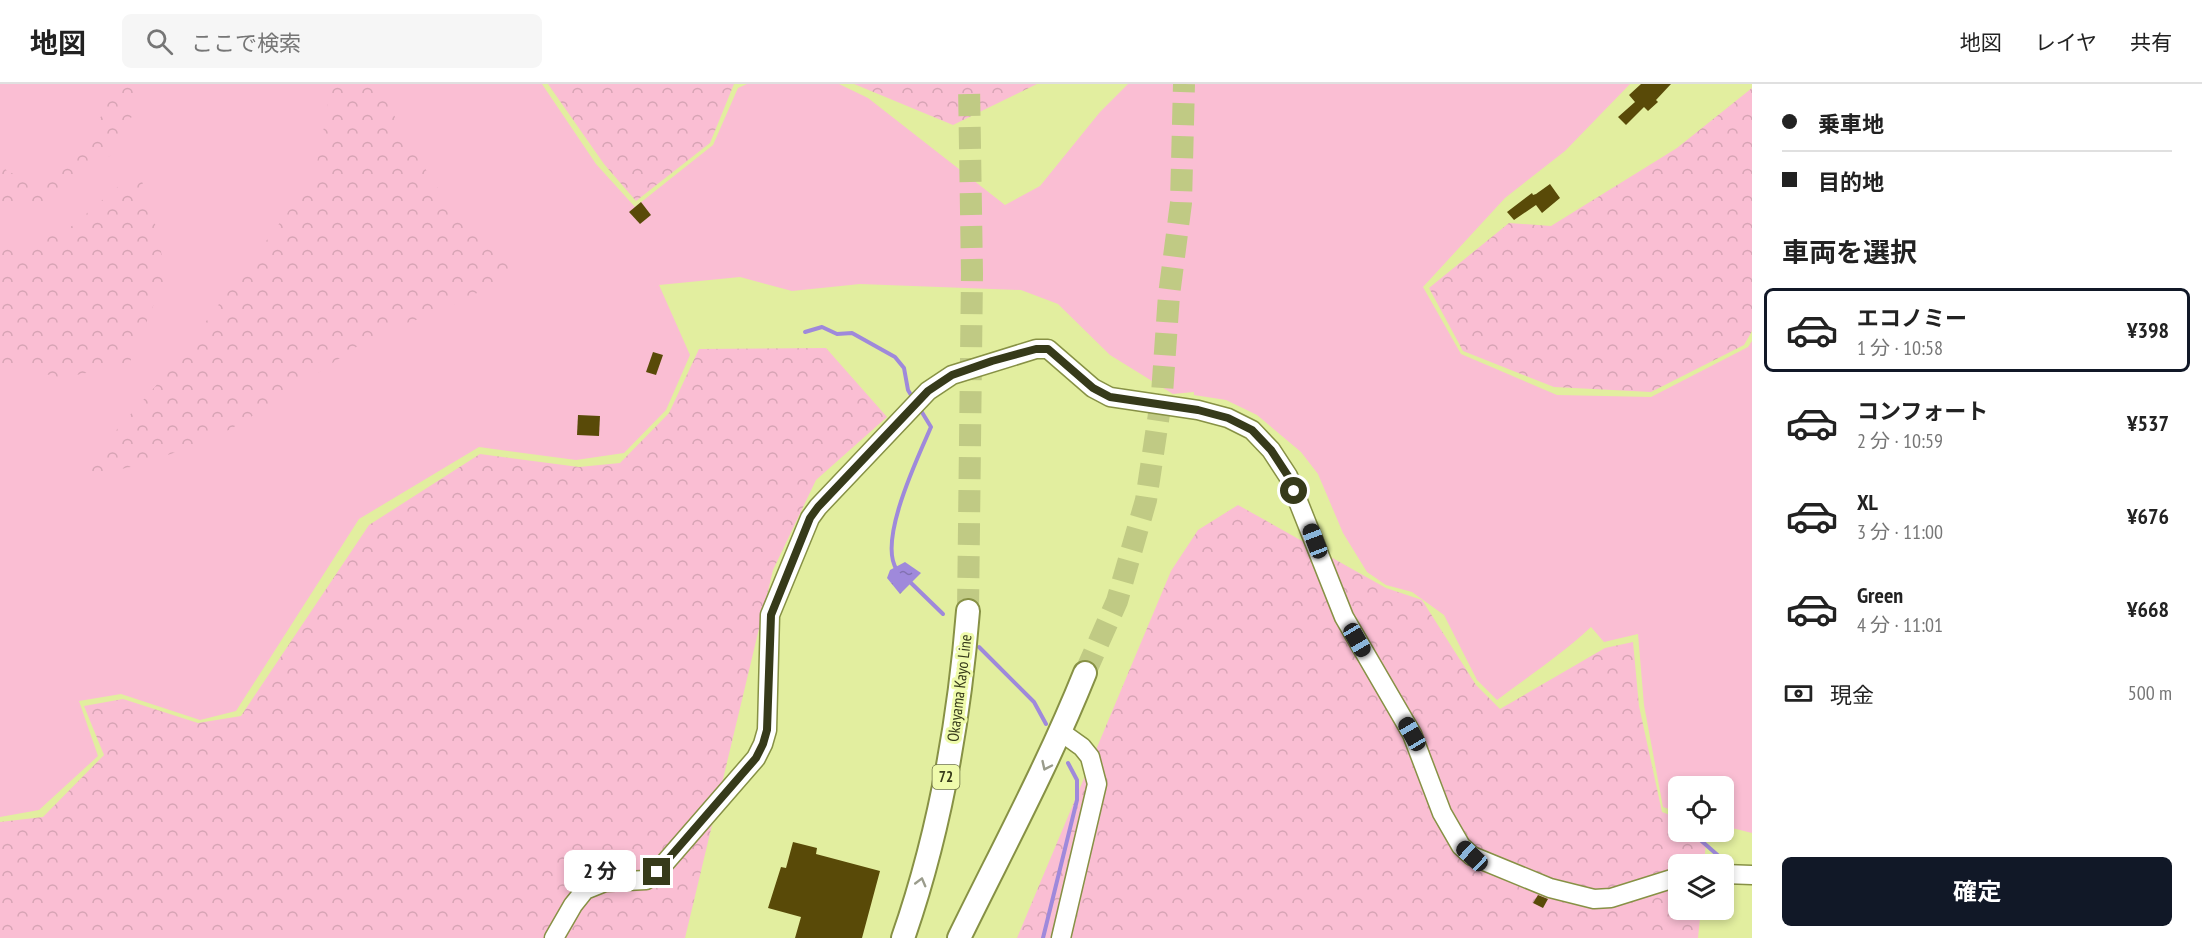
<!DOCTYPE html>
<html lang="ja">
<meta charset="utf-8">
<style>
:root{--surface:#fff;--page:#f6f6f6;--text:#222;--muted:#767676;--line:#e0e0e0;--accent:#111827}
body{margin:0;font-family:"PT Sans Narrow","Noto Sans JP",sans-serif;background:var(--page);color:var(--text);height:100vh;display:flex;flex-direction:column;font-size:22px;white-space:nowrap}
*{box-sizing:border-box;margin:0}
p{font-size:20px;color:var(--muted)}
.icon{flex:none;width:33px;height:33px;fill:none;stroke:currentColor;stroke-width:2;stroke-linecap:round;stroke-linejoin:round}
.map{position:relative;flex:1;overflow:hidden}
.side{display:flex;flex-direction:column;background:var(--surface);width:450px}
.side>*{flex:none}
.banner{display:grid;align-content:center;height:132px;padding:0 30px;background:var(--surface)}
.tools{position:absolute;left:1668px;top:692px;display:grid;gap:12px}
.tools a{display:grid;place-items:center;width:66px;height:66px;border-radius:9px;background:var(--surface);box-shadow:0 3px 9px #0003;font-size:30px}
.end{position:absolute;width:27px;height:27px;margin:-14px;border:8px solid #363a1a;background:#fff;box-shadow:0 0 0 3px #fff}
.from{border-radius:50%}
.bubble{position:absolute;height:42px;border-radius:9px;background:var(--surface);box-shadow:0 3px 9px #0003;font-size:20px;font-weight:700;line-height:42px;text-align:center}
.car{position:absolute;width:18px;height:36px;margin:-18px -9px;border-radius:8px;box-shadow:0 0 4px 2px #0007;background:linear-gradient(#222 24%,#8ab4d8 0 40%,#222 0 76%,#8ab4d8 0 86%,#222 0)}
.banner b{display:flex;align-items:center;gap:21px;height:57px;font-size:22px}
.banner b+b{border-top:2px solid var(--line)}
.banner i{width:15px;height:15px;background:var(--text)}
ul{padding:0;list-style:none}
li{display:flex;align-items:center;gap:18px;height:84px;margin:0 12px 9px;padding:0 18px;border:3px solid transparent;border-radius:9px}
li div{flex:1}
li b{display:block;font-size:22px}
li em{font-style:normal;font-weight:700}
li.on{border-color:var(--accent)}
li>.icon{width:54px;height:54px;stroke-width:1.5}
h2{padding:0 30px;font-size:27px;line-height:72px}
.pay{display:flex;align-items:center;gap:15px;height:66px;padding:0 30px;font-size:22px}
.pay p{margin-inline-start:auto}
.cta{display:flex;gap:12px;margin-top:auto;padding:12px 30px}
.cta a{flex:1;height:69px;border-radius:9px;background:var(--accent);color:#fff;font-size:24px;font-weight:700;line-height:69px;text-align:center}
header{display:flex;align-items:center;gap:36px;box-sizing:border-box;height:84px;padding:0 30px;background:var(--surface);border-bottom:2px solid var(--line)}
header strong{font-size:28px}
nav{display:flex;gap:33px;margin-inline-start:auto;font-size:21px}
.search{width:420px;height:54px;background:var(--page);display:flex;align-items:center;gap:15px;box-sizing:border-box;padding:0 21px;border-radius:9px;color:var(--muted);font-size:22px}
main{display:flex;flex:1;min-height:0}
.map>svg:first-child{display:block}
</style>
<header>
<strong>地図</strong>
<div class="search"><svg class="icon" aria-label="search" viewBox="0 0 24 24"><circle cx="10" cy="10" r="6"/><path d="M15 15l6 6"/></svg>ここで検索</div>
<nav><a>地図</a><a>レイヤ</a><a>共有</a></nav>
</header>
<main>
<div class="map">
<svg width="1752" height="854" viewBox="0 0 1752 854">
<defs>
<pattern id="forest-crowns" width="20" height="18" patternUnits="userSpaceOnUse" patternTransform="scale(1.5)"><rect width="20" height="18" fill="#fabed3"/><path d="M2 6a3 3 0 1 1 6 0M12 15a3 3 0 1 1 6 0" fill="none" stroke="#d7a4b5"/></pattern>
<pattern id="water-ripples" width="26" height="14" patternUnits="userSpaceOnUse" patternTransform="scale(1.5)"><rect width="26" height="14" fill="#9f89db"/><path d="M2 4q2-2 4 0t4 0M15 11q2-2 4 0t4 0" fill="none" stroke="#8271b1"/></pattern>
</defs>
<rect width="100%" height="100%" fill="#e2ee9f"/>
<path fill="#fabed3" d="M0,0H542L596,80L635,123L713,61L738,4L747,0H839L868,14L1005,121L1040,102L1100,28L1128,0H1630L1565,67L1505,114L1423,203L1461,270L1557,311L1651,313L1748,263L1752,257V749L1724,742V702H1678V728L1663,723L1644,621L1638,550L1604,558L1591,543C1562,570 1529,592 1497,616L1477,596L1444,531L1412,508L1386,501L1367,488L1343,449L1318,390L1301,368L1257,331L1226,316L1194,311V308L1173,310L1110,271L1058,220L1021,206L860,200L792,207L740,193L659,201L690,271L666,326L624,369L576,376L479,363L359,435L236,627L200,636L121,610L79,617L98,672L39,726L0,733Z"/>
<g fill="url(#forest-crowns)">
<polygon points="104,0 146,0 117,66 50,119 1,118 0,79 8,88 35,96 71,76 102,31"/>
<polygon points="324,0 378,0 407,56 437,103 480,147 515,190 441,227 374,251 269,322 212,356 135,382 72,396 169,287 314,93 328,23"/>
<polygon points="548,0 734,0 710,59 636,117 604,80"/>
<polygon points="854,0 1037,0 953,41"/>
<polygon points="1752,4 1752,247 1744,261 1651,308 1554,303 1463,267 1429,204 1509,139 1551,142 1677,64"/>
<polygon points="134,89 141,95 151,121 166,191 129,280 62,294 0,279 0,151 21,163 72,142"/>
<polygon points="826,264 887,333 816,396 773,486 685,854 0,854 0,738 43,733 104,671 84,622 123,615 198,639 241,632 369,441 480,370 579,383 620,379 669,329 699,265"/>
<polygon points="1238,421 1386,504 1422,516 1476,601 1500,625 1605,564 1633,558 1639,622 1662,728 1678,734 1678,747 1707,747 1704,780 1678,780 1678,825 1701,825 1698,854 1017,854 1171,487 1198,446"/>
</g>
<polygon fill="url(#water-ripples)" points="905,478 921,489 900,510 887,494 890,486"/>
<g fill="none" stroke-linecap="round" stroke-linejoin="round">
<g stroke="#9f89db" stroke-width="4">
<polyline points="805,248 822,243 837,250 852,249 895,273 904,284 908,306 911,311"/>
<path d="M897,486C877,458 918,373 931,343L920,325"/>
<polyline points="909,497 943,530"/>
<polyline points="979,563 1034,618 1046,640"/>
<polyline points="1697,753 1730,782"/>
<polyline points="1043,854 1077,716 1077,696 1068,679"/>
</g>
</g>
<g fill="#594a08">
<polygon points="1641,0 1671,0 1656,16 1658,18 1648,27 1644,23 1626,41 1618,33 1635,18 1629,11"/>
<polygon points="1550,100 1560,114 1542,129 1536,121 1514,136 1507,128 1532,109 1533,111 1536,110"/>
<polygon points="641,118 651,131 640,140 629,128"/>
<polygon points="653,268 663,271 656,291 646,288"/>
<polygon points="578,331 600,332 599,352 577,351"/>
<polygon points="793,758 817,764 816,770 880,787 862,854 795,854 801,833 768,824 781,783 786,784"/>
<polygon points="1538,811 1548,815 1543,824 1533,819"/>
</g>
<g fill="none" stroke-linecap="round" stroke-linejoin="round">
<g stroke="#c0ca84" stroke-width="22" stroke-dasharray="22 11" stroke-linecap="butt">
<polyline points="968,527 972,190 969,0"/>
<polyline points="1085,589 1117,517 1146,416 1162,310 1169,211 1181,119 1184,0"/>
</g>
<defs>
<g id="minor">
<polyline points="1724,790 1752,791"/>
<polyline points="554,854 573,821 585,806 605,798 646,796 657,788 756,674 763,660 767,646 770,531 810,434 818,423 928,307 952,291 1036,265 1048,265 1093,304 1110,313 1198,326 1228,334 1252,346 1271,366 1288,392 1344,533 1412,650 1442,729 1461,762 1472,772 1550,804 1594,815 1611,814 1678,793"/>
<polyline points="1061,854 1097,700 1090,673 1082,663 1061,648"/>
</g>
<g id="major">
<path d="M903,854C940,748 959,639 968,527"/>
<path d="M959,854C1002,766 1048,681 1085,589"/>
</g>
</defs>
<use href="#minor" stroke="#879145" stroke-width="21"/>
<use href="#major" stroke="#879145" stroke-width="26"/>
<use href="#minor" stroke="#fff" stroke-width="18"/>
<use href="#major" stroke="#fff" stroke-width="22"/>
</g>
<defs><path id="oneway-chevron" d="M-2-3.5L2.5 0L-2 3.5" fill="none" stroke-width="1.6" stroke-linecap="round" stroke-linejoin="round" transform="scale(1.5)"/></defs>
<g stroke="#9a9c8c">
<use href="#oneway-chevron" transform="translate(1046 682) rotate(115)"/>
<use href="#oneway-chevron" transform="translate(921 798) rotate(-75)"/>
</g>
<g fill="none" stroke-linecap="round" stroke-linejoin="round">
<polyline stroke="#363a1a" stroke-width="8" points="657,788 756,674 763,660 767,646 771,531 810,434 818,423 928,307 952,291 992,277 1036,265 1048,265 1093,304 1110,313 1198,326 1228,334 1252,346 1271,366 1288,392 1294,407"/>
</g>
<g text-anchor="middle" stroke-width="6" stroke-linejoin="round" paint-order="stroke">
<rect fill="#effbac" stroke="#6e7446" stroke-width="1.5" x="932.5" y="681" width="27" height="24" rx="4.5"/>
<g font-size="15" font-weight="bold" fill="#363a1a">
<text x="946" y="698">72</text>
</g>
<g font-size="16" fill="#363a1a" stroke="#effbac">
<text transform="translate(959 604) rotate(-83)" y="6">Okayama Kayo Line</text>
</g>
</g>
</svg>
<div class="tools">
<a><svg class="icon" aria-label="locate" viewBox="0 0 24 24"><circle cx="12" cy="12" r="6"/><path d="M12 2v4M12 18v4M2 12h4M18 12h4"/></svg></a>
<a><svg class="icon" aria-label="layers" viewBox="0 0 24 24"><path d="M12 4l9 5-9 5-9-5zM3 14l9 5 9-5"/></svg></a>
</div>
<i class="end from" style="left:1294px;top:407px"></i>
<i class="end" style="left:657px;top:788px"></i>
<div class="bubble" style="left:564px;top:766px;width:72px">2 分</div>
<i class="car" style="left:1315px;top:457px;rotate:339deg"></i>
<i class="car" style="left:1357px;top:556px;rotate:150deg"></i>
<i class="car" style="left:1412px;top:650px;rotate:330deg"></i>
<i class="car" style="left:1472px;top:772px;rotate:313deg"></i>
</div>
<section class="side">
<div class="banner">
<b><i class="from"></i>乗車地</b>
<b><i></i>目的地</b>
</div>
<h2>車両を選択</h2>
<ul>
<li class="on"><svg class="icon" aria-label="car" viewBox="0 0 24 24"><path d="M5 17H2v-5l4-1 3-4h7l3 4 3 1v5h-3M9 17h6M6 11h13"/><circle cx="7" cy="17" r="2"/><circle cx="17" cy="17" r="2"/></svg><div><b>エコノミー</b><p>1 分 · 10:58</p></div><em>¥398</em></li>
<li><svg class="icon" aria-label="car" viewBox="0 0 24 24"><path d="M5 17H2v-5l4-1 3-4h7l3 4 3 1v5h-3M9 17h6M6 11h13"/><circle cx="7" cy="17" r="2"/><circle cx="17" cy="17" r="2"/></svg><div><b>コンフォート</b><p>2 分 · 10:59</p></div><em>¥537</em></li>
<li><svg class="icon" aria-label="car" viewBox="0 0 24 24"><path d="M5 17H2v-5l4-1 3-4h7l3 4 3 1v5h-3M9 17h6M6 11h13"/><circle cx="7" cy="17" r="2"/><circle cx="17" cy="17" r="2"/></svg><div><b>XL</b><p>3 分 · 11:00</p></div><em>¥676</em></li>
<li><svg class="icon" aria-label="car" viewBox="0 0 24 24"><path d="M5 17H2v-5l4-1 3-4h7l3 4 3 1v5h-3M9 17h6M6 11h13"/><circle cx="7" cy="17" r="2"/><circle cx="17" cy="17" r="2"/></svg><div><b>Green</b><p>4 分 · 11:01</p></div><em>¥668</em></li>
</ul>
<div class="pay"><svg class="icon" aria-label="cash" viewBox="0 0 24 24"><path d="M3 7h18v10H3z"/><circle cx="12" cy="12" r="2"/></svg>現金<p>500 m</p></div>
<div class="cta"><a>確定</a></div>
</section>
</main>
